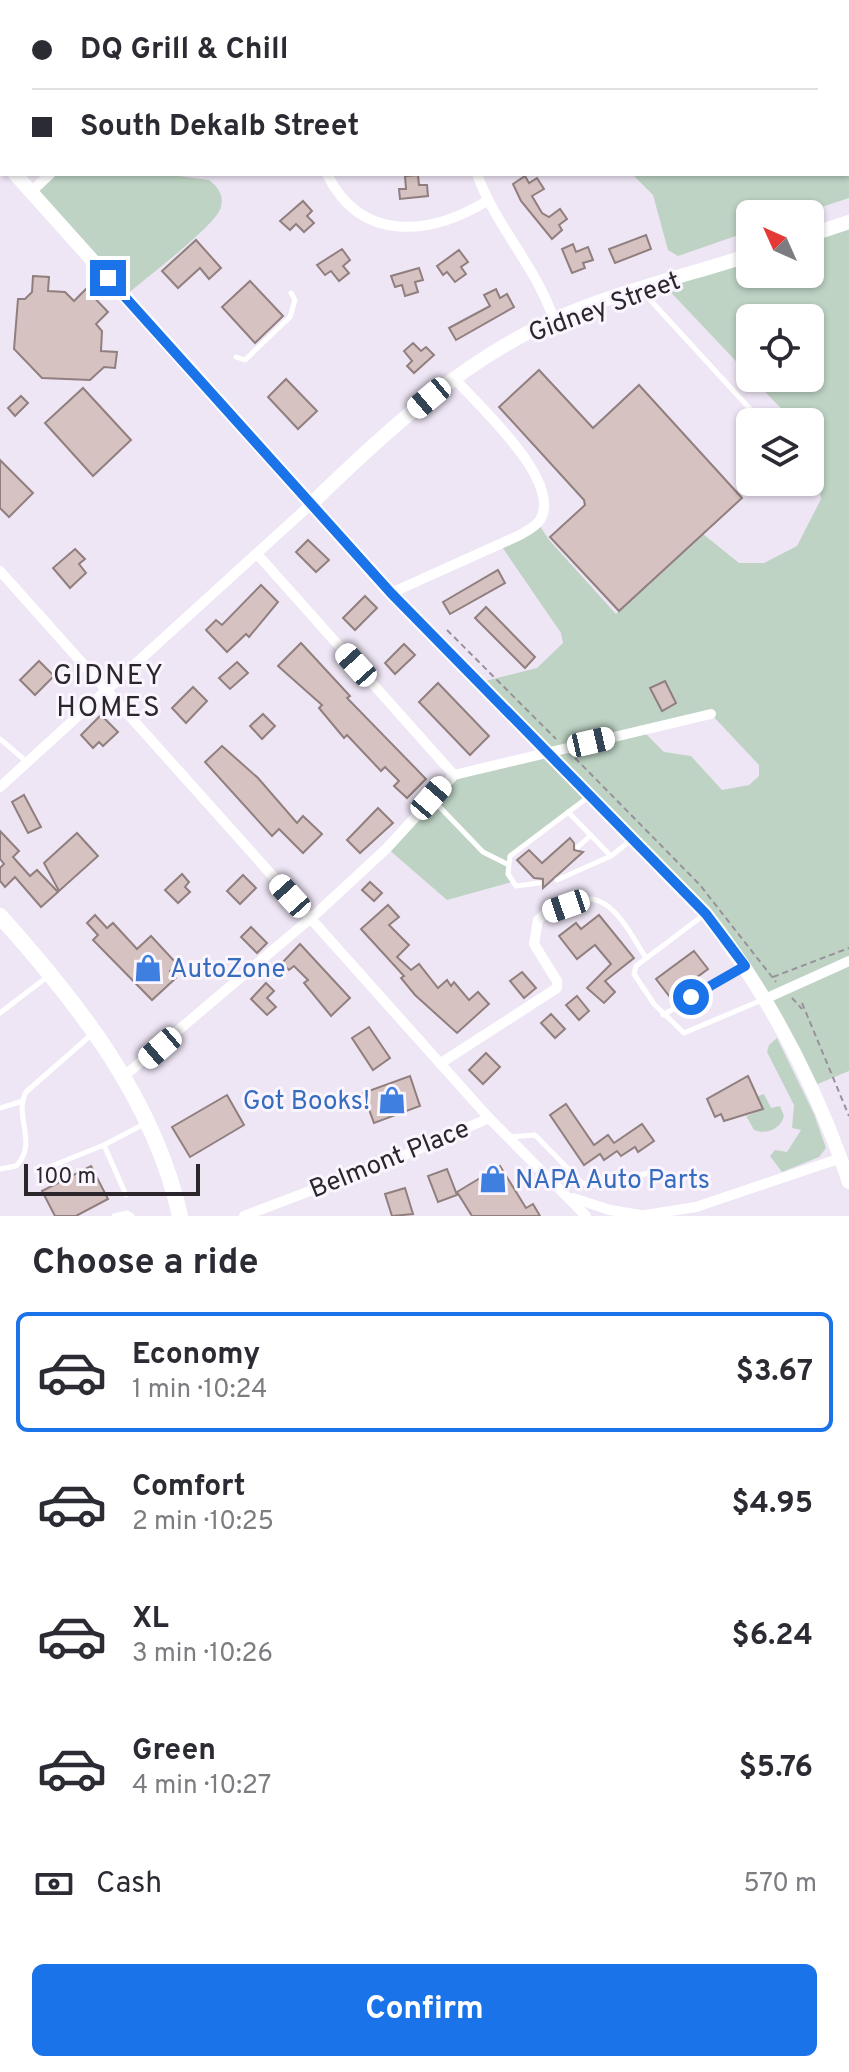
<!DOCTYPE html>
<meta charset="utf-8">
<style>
:root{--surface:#fff;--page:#f2f2f3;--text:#2b2b33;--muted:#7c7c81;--line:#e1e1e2;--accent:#1a73e8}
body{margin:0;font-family:Overpass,sans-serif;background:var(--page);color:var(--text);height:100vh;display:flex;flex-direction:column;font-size:30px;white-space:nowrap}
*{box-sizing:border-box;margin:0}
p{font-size:26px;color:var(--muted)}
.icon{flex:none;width:44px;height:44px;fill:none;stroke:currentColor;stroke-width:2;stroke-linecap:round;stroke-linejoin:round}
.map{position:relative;height:1216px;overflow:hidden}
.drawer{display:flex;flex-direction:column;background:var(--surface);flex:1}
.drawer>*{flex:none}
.hud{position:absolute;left:0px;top:0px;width:850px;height:176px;box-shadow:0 2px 6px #0004;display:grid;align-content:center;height:176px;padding:0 32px;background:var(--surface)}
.needle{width:52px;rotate:315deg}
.buttons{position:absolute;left:736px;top:200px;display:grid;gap:16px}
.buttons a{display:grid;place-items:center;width:88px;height:88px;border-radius:12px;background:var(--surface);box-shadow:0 2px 6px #0004;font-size:40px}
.scale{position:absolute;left:24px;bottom:20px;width:176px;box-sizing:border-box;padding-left:8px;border:4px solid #2a262c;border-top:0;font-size:22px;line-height:28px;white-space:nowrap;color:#2a262c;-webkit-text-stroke:6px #faf5fe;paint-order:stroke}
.end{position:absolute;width:36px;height:36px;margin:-18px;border:10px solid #1a73e8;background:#fff;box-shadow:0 0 0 4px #fff}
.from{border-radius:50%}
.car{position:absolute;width:24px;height:48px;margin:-24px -12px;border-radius:10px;box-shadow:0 0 6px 2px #0007;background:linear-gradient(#fff 24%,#345 0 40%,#fff 0 76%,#345 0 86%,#fff 0)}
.hud b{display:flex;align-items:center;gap:28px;height:76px;font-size:30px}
.hud b+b{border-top:2px solid var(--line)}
.hud i{width:20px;height:20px;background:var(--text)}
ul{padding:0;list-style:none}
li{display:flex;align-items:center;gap:24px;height:120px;margin:0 16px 12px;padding:0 16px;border:4px solid transparent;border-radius:12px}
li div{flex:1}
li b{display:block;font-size:30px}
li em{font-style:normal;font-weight:700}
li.active{border-color:var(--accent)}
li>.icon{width:72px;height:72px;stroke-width:1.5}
h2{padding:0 32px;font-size:36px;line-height:96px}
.pay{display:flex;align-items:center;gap:20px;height:88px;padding:0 32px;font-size:30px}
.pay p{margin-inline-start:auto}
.action{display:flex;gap:16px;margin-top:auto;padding:16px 32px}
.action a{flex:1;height:92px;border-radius:12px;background:var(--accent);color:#fff;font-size:32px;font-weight:700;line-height:92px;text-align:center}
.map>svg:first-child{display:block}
</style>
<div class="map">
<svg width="849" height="1216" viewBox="0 0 849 1216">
<rect width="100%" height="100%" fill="#efe6f5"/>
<g fill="#bed3c4" fill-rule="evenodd">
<polygon points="675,0 849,0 849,198 800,214 750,214 750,231 678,256 668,250 653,195 632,174 848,174 848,2"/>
<path d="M50,174H163L209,180C218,187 224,195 221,207C217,225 142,281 125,296L31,192Z"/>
<path d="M849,222V1071L813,1086L736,952L592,795L513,852L507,864L512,882L447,900L387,848L454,775L549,752L481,682L537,668L563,643L561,633L500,544L538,523L549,540L616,614L703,534L739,563H764L797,546L821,499L810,422H794L752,378H810V318H750V376L662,283L750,254V274H810V235ZM711,714L759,765V776L749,785L722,790L691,756L664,752L643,731Z"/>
<polygon points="777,1038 814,1114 826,1148 819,1157 782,1172 770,1156 775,1150 787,1152 801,1130 792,1128 794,1105 767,1052 769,1045"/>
<path d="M764,1094L771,1108L780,1106L784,1116C781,1129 766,1135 754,1130L744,1112L747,1116L763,1109L758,1096Z"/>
</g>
<g fill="#d5c2c1" stroke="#907f7e" stroke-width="2">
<polygon points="418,175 419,185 427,185 428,196 400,199 399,189 406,189 405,176"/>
<polygon points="525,176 529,183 537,178 544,189 532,196 542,213 549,217 560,209 567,219 559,225 562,230 552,239 521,201 513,184"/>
<polygon points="303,201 312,211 307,216 314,223 304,232 296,224 290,230 280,221"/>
<polygon points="646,235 651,249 615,263 609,249"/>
<polygon points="196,240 221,268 209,279 200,268 178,288 162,271"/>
<polygon points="573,244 576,252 588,247 593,260 583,263 585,268 572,273 562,249"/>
<polygon points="342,249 350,260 343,266 349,273 339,281 331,271 325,275 317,265"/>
<polygon points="459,250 468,262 461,267 466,274 455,282 447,272 443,275 437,266"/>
<polygon points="419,268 423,280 415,282 418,292 405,296 402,285 395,287 391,276"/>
<polygon points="33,276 49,277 48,291 65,292 74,301 86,289 108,312 96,324 102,331 101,351 117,352 115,368 104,367 90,380 42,378 14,349 18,299 25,299 32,292"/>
<polygon points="250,281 283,316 255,343 222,307"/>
<polygon points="496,289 500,298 507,294 514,307 456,340 449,328 490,306 484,295"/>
<polygon points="413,343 421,351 426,347 434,355 414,373 407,366 412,361 404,351"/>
<polygon points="539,370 593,428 639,385 742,498 619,611 550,537 585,505 584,500 499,407"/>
<polygon points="286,379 317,411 298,429 268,397"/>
<polygon points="83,388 131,440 93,476 45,423"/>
<polygon points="21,396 28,403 15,416 8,408"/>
<polygon points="0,460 33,493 9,517 0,508"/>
<polygon points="308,540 329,560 316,572 296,552"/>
<polygon points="75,549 85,559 79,564 86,573 70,588 53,568"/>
<polygon points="498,570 505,583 450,614 443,602"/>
<polygon points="261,585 278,602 249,637 246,634 227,652 206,630 216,620 222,625"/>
<polygon points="365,596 377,608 355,630 343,618"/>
<polygon points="486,607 535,657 525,668 475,618"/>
<polygon points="301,643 350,696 347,698 426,779 407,798 394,786 399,781 385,767 381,771 347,735 344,738 319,708 322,705 278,666"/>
<polygon points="404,644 415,655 395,674 385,663"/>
<polygon points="39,661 54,676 35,695 20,680"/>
<polygon points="237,662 248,673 230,689 219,678"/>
<polygon points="665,681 676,703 662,711 650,688"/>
<polygon points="438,683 489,736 470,755 419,702"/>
<polygon points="193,687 207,701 186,723 172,708"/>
<polygon points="263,714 275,726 262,739 250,726"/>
<polygon points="101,715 118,732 103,746 99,742 93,748 81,735"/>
<polygon points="222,746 258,778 297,823 303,816 322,834 303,853 279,829 272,836 205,762"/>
<polygon points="24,795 41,827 28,833 12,802"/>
<polygon points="378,808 393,823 360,853 347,840"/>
<polygon points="0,831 19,851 13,857 30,876 37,870 58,892 41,907 15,877 5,887 0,881 0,868 4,864 0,859"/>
<polygon points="77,833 98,856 59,891 44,863"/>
<polygon points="570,838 574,843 574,850 583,852 543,888 543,879 534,878 517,860 529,850 542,863"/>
<polygon points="182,874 189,882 185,887 190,892 178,903 165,890"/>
<polygon points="243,875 256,888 240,904 227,891"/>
<polygon points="370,882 382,893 374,901 362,890"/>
<polygon points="388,905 399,917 389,925 409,945 397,957 411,970 419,964 438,988 447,980 451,986 454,982 469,1000 478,992 489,1004 457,1033 415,995 401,978 404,976 361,929"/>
<polygon points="95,915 107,928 113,923 137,949 151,936 178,965 170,971 176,978 152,1000 93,940 98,935 87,923"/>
<polygon points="599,915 634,958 605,981 615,992 604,1003 587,988 611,964 595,945 577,959 559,936 576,923 581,929"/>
<polygon points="251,927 267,943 257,953 241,937"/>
<polygon points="300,944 350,998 331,1016 304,983 308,980 294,966 289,970 282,963"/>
<polygon points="694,951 708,969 670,997 656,979"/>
<polygon points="522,972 536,988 524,998 510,981"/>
<polygon points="266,983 274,991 267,998 276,1007 267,1015 251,999"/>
<polygon points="577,996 589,1011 579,1020 566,1005"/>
<polygon points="551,1014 565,1029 555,1038 541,1023"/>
<polygon points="369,1027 390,1058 373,1070 352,1038"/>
<polygon points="486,1053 500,1067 483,1084 469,1070"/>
<polygon points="410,1076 420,1106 374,1123 363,1093"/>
<polygon points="748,1076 763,1109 724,1121 721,1114 715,1117 707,1099"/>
<polygon points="227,1095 244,1125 190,1157 172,1127"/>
<polygon points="566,1104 594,1145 608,1135 614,1143 642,1124 654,1141 638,1152 635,1147 621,1156 617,1151 604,1160 600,1154 584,1165 550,1115"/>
<polygon points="91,1166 108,1199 76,1216 55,1216 42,1191"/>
<polygon points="500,1166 526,1208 533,1204 540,1216 472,1216 457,1192"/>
<polygon points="447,1169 457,1195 438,1202 428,1176"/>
<polygon points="405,1188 413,1214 392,1216 385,1194"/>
</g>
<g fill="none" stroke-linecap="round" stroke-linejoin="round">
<g stroke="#98919c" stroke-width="2" stroke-dasharray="6 4" stroke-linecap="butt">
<polyline points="447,630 556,739"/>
<polyline points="575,758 700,885 776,982"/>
<polyline points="773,977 849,948"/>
<polyline points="792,998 802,1009"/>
<polyline points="802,1003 849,1116"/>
</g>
<g stroke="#fff" stroke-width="5">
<polyline points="642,291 762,422"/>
<polyline points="236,357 245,360 290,317 295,300 291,293"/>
<polyline points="0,739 27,762"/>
<polyline points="433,800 483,852 507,864"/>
<polyline points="568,812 611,856"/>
<polyline points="578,847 591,835"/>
<polyline points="557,880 611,856 630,841"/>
<polyline points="539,883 516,886 508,874 510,856 587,798"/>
<path d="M546,913C558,909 576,899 589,899C615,899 634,940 646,958"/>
<polyline points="705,914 636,966 634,974 654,1004 684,1033 762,1000"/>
<polyline points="0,1013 47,977"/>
<polyline points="663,1015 741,968"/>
<polyline points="0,1108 23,1101"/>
<polyline points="508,1137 535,1135 582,1183 593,1185 649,1173"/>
<polyline points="104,1145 126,1195"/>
<path d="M0,1169L16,1166C39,1143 13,1116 26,1092L91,1035"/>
<polyline points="44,1169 104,1145 146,1123"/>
<polyline points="114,1216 127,1213 132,1216"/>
</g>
<g stroke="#fff" stroke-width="10">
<polyline points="215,2 217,0"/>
<polyline points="554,2 557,0"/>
<path d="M327,174C361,244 431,235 487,201"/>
<path d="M477,174C496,227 536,266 554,320"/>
<polyline points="31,192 50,174"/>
<polyline points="258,555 454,775"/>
<polyline points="0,571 489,1118 586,1216"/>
<path d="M391,593L520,535C527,531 535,527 540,520C564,482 477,404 454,378"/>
<polyline points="0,787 310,505"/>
<polyline points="767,998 849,961"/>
<polyline points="441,1063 557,988 557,981 534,944 538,920 546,913"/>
<polyline points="123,1077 318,912 387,848 454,775 711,714"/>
<polyline points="573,1198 610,1210 640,1215"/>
<polyline points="244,1216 405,1155 489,1118"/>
<polyline points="639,1216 696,1207 841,1158"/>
</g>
<g stroke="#fff" stroke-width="14">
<polyline points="0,157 2,159"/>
<path d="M15,174L391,593L706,914C770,996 815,1083 849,1182"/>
<polyline points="810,235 849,222"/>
<path d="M310,505C383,434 459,363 553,320C615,292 685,276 750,255"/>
</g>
<path stroke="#fff" stroke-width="16" d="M0,916C78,1003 154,1099 180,1216"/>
</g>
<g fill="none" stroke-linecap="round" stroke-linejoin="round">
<polyline stroke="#1a73e8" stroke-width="10" points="108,278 391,593 706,914 745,966 691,997"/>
</g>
<defs>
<symbol id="shop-bare" viewBox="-9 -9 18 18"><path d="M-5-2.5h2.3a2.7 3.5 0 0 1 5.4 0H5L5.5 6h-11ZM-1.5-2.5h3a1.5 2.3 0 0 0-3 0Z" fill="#3f7fe0" stroke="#faf5fe" stroke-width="2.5" paint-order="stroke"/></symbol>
</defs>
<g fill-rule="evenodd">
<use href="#shop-bare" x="128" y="948" width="40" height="40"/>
<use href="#shop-bare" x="372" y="1080" width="40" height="40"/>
<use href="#shop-bare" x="473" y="1159" width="40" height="40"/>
</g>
<g text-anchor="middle" stroke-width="6" stroke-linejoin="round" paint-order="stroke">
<g font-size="26" fill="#2a262c" stroke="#faf5fe">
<text transform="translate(604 306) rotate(-20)" y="9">Gidney Street</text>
<text transform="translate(389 1158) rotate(-22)" y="9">Belmont Place</text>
</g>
<g font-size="26" fill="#366cbe" stroke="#faf5fe" text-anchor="start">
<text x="170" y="977">AutoZone</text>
<text x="370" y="1109" text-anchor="end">Got Books!</text>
<text x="515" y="1188">NAPA Auto Parts</text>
</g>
<g font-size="28" letter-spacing="2" fill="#2a262c" stroke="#faf5fe">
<text x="109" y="684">GIDNEY<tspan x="109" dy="32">HOMES</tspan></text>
</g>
</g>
</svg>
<div class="buttons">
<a><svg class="needle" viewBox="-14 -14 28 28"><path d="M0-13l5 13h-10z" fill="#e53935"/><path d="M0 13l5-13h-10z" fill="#7c7c81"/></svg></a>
<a><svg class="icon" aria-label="locate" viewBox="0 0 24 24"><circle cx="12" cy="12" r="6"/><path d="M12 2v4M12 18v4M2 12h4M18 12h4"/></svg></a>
<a><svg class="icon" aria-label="layers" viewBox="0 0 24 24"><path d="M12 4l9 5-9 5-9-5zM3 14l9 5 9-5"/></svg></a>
</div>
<div class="scale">100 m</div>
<i class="end from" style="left:691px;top:997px"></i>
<i class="end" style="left:108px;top:278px"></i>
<i class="car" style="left:429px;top:398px;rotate:230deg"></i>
<i class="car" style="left:356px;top:665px;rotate:318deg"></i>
<i class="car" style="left:591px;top:742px;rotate:77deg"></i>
<i class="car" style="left:431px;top:798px;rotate:41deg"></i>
<i class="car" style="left:290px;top:896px;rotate:318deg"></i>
<i class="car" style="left:566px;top:906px;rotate:251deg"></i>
<i class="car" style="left:160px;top:1048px;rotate:229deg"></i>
<div class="hud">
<b><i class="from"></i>DQ Grill &amp; Chill</b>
<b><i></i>South Dekalb Street</b>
</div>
</div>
<section class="drawer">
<h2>Choose a ride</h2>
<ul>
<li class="active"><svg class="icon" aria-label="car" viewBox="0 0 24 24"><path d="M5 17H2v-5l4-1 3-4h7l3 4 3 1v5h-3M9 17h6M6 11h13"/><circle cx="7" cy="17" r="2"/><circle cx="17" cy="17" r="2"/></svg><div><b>Economy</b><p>1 min · 10:24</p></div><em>$3.67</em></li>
<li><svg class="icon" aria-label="car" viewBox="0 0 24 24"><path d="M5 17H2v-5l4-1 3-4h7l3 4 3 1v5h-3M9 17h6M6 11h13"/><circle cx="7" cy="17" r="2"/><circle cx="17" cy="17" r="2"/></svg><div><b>Comfort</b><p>2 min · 10:25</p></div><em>$4.95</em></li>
<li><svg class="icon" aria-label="car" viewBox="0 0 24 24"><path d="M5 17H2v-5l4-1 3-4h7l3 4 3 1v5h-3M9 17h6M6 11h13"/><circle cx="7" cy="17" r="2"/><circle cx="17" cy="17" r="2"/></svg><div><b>XL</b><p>3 min · 10:26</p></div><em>$6.24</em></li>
<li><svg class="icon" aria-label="car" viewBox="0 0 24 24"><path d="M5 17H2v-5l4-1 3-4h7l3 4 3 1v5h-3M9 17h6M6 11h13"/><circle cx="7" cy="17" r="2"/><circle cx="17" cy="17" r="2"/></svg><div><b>Green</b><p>4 min · 10:27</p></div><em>$5.76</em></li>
</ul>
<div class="pay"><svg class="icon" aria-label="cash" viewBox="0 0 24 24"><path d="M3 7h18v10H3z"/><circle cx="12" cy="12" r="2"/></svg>Cash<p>570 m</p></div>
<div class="action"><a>Confirm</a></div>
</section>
